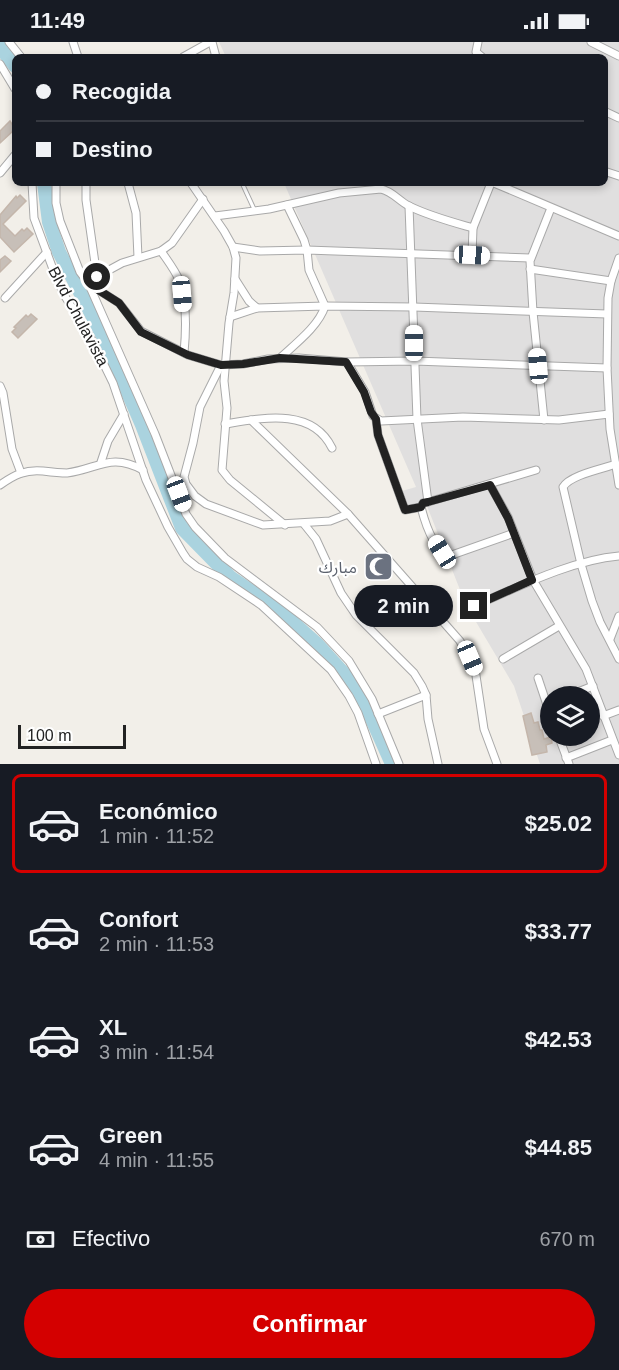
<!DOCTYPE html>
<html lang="es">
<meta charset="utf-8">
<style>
:root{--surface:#171b24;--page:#242831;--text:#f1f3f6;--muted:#9ea1a6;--line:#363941;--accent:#d40000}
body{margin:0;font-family:Helvetica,"Noto Sans Arabic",sans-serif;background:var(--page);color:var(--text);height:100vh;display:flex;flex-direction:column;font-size:22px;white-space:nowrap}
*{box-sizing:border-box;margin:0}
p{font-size:20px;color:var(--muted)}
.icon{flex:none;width:33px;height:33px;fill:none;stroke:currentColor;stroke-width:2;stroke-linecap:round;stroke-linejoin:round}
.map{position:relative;height:722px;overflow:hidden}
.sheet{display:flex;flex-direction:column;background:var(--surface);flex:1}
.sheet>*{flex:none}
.top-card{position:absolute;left:12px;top:12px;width:596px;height:132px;border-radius:9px;box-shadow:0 3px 9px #0003;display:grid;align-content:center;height:132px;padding:0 24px;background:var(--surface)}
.buttons{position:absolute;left:540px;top:644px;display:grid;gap:12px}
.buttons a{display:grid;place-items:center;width:60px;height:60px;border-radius:50%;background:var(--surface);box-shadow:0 3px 9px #0003;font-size:30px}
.scale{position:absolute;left:18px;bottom:15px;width:108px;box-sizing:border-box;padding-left:6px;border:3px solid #222;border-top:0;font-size:16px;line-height:21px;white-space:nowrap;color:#222;-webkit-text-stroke:4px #fff;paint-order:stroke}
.end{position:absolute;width:27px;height:27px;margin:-14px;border:8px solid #222;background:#fff;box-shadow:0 0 0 3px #fff}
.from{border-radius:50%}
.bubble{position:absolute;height:42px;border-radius:21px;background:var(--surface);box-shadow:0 3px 9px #0003;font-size:20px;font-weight:700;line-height:42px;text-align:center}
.car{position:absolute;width:18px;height:36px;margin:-18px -9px;border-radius:8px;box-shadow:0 0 4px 2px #0007;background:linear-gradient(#fff 24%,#345 0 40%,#fff 0 76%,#345 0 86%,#fff 0)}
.top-card b{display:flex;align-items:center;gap:21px;height:57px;font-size:22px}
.top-card b+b{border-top:2px solid var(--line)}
.top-card i{width:15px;height:15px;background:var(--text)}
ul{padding:10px 0 0;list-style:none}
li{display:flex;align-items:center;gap:18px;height:99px;margin:0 12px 9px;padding:0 12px;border:3px solid transparent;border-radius:9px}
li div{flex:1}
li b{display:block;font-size:22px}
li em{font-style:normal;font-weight:700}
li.current{border-color:var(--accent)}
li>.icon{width:54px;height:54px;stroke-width:1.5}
.pay{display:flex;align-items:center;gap:15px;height:66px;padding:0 24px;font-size:22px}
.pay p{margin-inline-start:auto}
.action{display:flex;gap:12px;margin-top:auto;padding:12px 24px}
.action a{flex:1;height:69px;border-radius:36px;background:var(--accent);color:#fff;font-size:24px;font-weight:700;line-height:69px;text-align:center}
.status{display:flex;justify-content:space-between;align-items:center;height:42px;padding:0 30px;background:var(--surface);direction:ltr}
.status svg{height:16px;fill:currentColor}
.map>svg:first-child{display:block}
</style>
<div class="status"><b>11:49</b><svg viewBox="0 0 49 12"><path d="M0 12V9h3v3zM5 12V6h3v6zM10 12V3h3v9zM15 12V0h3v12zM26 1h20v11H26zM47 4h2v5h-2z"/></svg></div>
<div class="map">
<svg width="619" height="722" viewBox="0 0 619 722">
<rect width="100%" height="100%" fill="#f2efe9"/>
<path fill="#e0dfdf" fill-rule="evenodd" d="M219,0H619V722H540L514,644L466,563L425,459L419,463L407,467L402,449L416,445L284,141H604V15H226ZM550,654H590V693H550Z"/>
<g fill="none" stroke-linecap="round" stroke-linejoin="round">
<g stroke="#aad3df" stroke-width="14">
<polyline points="0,5 15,24"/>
<polyline points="44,141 49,180 59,210 106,300 142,383 182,486 230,535 281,570 317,602 347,635 370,673 392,722"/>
</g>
</g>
<g fill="#c7bfb8" stroke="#c4b6ab" stroke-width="1.5">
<polygon points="10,79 15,87 0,101 0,89"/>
<polygon points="20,153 26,159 3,182 15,194 22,187 24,189 27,186 33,192 14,210 0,195 0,173 16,154 17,156"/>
<polygon points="5,214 11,219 0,230 0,218"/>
<polygon points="31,272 37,277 18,296 12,290 16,286 14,285 26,273 28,275"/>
<polygon points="531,671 534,681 538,680 540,688 542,688 544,697 551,695 552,701 546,703 547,710 532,713 523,674"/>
</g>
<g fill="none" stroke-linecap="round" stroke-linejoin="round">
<defs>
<polyline id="service" points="242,141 254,167"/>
<g id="minor">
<polyline points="9,0 21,15"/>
<polyline points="73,0 78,15"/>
<polyline points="212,0 216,15"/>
<polyline points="478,0 476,10 482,15"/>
<polyline points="591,0 619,14"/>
<polyline points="183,15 210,0"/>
<polyline points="0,22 15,47"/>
<polyline points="604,69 619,76"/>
<polyline points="604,129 619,134"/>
<polyline points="0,131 15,113"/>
<polyline points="32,141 34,176 57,238 66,256 92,298 113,341 146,438 168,485 183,511 187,517 197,525 219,535 261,563 331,628 349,654 358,671 376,722"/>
<polyline points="56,141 56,161 60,179 80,230 89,242 119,261 141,289 188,313 221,323 243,322 268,317 299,316 347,320 415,319 607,326"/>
<polyline points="86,141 86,158 97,235"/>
<polyline points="128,141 136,171 138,215"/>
<polyline points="191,141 224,189 233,205 236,216 234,251 229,281 224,339 227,366 222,428 230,438 285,483"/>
<polyline points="494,141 619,194"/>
<polyline points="409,164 417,377 428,460"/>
<path d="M215,174L269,167L339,151L381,147C392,149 399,159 409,164C429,174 452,180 473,186"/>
<polyline points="233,205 260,209 307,208 530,216"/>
<path d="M161,209C167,218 175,228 179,238C187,258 186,290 184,311"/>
<polyline points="472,213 473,186 491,141"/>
<polyline points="619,216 611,239 608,256 607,326 610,387 619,443"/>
<polyline points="530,227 611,239"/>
<polyline points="235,237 249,259 257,266"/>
<polyline points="87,240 122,221 161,209 172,201 203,157"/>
<polyline points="90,245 155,392 186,472 195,485 225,516 317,585 349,619 372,657 399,722"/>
<polyline points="5,256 47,210"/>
<polyline points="230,275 257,266 325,264 414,265 607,272"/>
<path d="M280,316C295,302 319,284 325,264L309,228L307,208L304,198L287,163"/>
<polyline points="347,320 365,350 373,374 381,379 463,375 559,378 609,372"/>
<polyline points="221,323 200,365 193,401 184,435 186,442 195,454 206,462 263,483 330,479 348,472"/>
<polyline points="0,344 3,351 12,407 21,431"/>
<polyline points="376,377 378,393 405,468 421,465"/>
<polyline points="251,378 348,472 460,599 475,627 484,687 497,722"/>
<polyline points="544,378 533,270 530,219 551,166"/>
<path d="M225,382C262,376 312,365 332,406"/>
<polyline points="101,420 108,399 124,372"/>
<path d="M616,422C602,427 570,433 563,445L581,522L592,559L600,580L619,617"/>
<path d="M0,443C14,433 26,427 43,429C51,430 59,431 67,431C98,427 111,410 143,428"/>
<polyline points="490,443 508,475 533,538 586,627 619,713"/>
<polyline points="304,482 316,497 341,551 356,573 414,631 422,644 426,653 428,677 438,722"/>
<path d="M514,491L449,514C433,507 425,481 421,465L423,461L428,460L536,428"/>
<path d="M474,564C518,545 572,518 619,514"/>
<polyline points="610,597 619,574"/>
<polyline points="503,617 559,584"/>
<polyline points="538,636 550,672"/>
<polyline points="568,654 593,644"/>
<polyline points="378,672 426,653"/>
<polyline points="590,673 601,669"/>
<polyline points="603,674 619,668"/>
<polyline points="558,693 569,722"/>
<polyline points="566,716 612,698"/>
</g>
</defs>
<use href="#service" stroke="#a9a9a9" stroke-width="5"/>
<use href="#minor" stroke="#a9a9a9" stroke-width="9"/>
<use href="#service" stroke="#fff" stroke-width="3"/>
<use href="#minor" stroke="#fff" stroke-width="7"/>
</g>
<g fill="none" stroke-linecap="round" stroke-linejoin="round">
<polyline stroke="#222" stroke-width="8" points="97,235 87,240 89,242 119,261 141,290 188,313 221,323 243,322 280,316 346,320 364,350 371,370 376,377 378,393 405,468 421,465 423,461 428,460 490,443 508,476 532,538 474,564"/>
</g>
<defs>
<symbol id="mosque-square" viewBox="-11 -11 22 22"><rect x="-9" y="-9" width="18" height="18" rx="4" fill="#6b7280" stroke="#fff"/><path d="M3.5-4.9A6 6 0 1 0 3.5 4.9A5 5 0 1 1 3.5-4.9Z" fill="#fff"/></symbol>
</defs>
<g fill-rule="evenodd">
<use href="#mosque-square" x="362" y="508" width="33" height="33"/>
</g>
<g text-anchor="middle" stroke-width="4.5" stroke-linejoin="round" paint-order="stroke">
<g font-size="16" fill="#222" stroke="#fff">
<text transform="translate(79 274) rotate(62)" y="6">Blvd Chulavista</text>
</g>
<g font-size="16" fill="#5b616d" stroke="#fff" text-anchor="end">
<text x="357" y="531">مبارك</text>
</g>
</g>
</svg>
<div class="buttons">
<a><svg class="icon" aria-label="layers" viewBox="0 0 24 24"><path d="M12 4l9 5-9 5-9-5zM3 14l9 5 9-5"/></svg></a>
</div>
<div class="scale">100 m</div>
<i class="end from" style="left:97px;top:235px"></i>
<i class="end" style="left:474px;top:564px"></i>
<div class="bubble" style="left:354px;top:543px;width:99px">2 min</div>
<i class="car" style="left:472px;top:213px;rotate:93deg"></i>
<i class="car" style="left:182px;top:252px;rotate:175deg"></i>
<i class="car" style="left:414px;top:301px;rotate:0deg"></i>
<i class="car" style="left:538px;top:324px;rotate:355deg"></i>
<i class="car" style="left:179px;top:452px;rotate:159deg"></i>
<i class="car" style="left:442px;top:510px;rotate:328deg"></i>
<i class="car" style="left:470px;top:616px;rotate:157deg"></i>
<div class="top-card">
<b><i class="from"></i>Recogida</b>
<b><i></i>Destino</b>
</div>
</div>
<section class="sheet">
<ul>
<li class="current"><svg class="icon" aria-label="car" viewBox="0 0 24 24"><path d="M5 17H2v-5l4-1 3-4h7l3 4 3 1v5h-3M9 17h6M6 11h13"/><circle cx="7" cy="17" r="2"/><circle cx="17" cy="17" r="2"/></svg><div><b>Económico</b><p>1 min · 11:52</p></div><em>$25.02</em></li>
<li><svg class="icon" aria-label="car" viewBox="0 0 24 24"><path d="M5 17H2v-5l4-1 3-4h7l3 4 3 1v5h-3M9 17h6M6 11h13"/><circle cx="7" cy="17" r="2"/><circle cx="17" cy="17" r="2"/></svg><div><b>Confort</b><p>2 min · 11:53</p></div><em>$33.77</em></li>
<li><svg class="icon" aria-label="car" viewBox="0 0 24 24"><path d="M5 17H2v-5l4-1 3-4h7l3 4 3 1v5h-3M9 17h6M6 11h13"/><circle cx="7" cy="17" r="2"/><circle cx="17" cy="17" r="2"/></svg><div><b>XL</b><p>3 min · 11:54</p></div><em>$42.53</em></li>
<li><svg class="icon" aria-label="car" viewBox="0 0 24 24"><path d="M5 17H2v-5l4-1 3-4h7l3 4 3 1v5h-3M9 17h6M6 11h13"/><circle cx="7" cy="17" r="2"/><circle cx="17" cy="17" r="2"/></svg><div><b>Green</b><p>4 min · 11:55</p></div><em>$44.85</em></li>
</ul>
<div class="pay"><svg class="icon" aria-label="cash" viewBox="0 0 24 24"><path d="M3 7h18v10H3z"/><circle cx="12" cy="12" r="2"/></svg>Efectivo<p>670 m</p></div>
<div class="action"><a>Confirmar</a></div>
</section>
